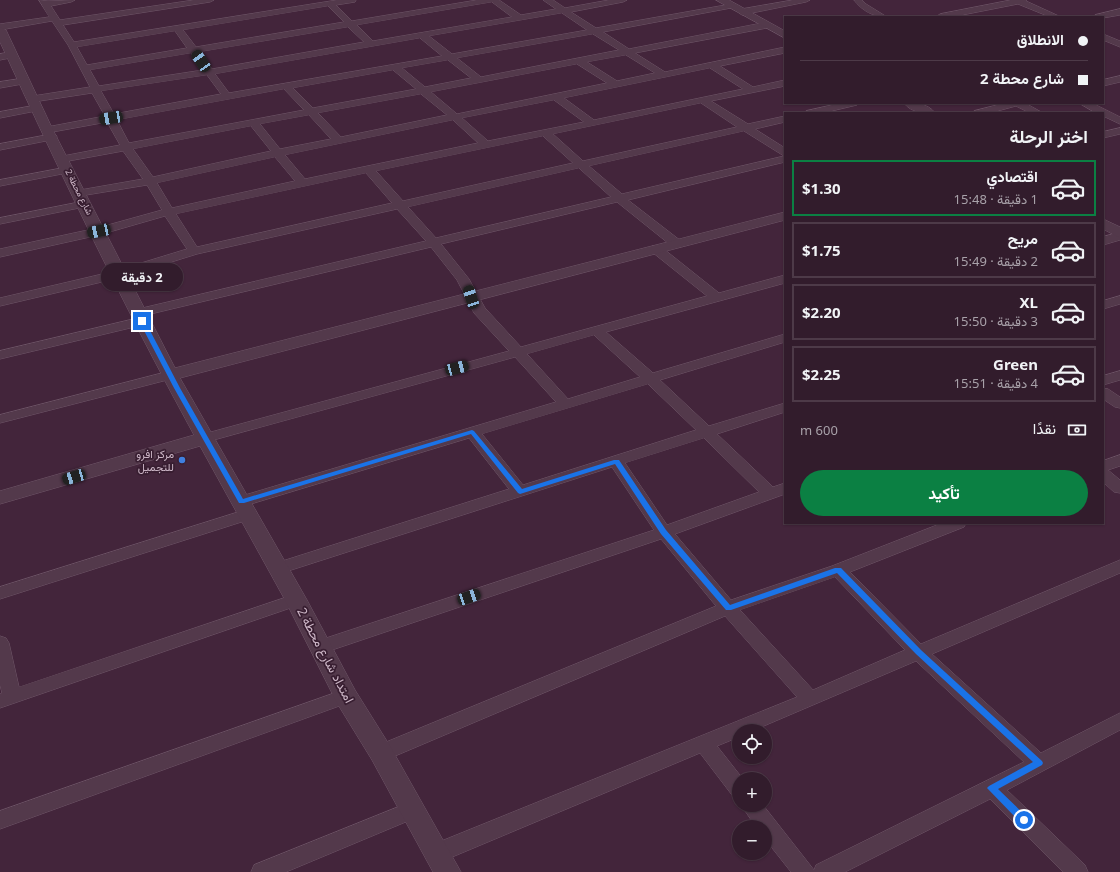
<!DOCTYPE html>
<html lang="ar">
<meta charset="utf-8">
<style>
:root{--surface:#321c2c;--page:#3a2534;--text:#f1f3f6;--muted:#a8a1a9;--line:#4d3a48;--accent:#0b8043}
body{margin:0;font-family:"Noto Sans",Vazirmatn,sans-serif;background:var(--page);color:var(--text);direction:rtl;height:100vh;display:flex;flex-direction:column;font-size:15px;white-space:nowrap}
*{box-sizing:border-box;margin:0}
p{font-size:13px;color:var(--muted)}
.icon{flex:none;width:22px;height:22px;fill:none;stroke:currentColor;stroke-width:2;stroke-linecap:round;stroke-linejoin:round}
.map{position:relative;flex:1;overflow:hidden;direction:ltr}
.drawer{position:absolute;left:784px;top:112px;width:320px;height:412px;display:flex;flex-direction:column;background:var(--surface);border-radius:0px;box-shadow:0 1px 3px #0004,0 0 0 1px var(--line);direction:rtl}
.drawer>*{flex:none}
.hud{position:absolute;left:784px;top:16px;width:320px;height:88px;border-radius:0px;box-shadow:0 1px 3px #0004,0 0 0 1px var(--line);direction:rtl;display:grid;align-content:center;height:88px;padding:0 16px;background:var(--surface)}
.controls{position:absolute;left:732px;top:724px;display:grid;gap:8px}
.controls a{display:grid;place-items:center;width:40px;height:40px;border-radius:50%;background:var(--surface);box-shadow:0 1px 3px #0004,0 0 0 1px var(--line);font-size:20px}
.end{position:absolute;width:18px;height:18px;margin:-9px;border:5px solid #1a73e8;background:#fff;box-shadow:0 0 0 2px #fff}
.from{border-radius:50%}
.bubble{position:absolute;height:28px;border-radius:14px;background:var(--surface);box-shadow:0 1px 3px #0004,0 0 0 1px var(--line);font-size:13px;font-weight:700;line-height:28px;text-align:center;direction:rtl}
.car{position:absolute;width:12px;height:24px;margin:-12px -6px;border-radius:5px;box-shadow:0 0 3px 1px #0007;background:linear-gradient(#222 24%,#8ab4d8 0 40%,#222 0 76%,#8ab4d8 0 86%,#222 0)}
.hud b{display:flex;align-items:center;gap:14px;height:38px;font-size:15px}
.hud b+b{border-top:1px solid var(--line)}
.hud i{width:10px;height:10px;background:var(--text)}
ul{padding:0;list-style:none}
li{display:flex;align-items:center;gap:12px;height:56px;margin:0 8px 6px;padding:0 8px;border:2px solid var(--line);border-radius:0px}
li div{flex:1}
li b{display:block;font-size:15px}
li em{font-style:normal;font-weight:700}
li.current{border-color:var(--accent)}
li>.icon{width:36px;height:36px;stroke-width:1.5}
h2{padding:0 16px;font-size:18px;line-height:48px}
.pay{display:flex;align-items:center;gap:10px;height:44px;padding:0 16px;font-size:15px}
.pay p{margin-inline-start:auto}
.cta{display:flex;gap:8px;margin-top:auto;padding:8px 16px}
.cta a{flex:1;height:46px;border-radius:24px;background:var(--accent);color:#fff;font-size:16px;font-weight:700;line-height:46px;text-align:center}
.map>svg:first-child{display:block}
</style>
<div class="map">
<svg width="1120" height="872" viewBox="0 0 1120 872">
<rect width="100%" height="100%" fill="#43253b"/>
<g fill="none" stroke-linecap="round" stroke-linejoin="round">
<defs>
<g id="minor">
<path d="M39,0L48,1L75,0L71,2L51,6L60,20L194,0H214L210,2L63,25L74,42L337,0H356L355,2L336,5L352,21L477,0H499L521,15L556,9L543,0H553L565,8L609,0H627L623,2L571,12L596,28L731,4L735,6L731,8L603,32L629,49L767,22L770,23L771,25L767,28L635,53L665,72L785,47V53L720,66L753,87L785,80V86L711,101L748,124L785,116V122L755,129L785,148V162L628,200L681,241L683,244L681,247H673L617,202L441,244L469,279L485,308L521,347L707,296L652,252L650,249L652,246H660L719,293L785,275V283L606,332L653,373L785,334V342L660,380L709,426L785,403V412L717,434L773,487L785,483V494L675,534L731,600L832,566L942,523H966L964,527L850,572L921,644L1120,560V573L932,654L1041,753L1120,713V730L1007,790L1085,865L1088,872H1063L990,799L845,872H791L765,839V827H756L741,805H763L814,870L816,865L1024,762L916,661L752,731H739V737L717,746L743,779H739V797L732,795L700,753L445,860L437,862L429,860L426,853L429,846L797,697L725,616L388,759L381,761L374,759L371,753L374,747L716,606L661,539L326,652L320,654L314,652L311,647L314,642L654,530L612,467L285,572L279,574L273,572L270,568L273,564L509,489L469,438L241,507L235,506L233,502L235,498L556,402L515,357L210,441L205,443L200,441L197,438L200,435L509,351L474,313L457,280L431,247L138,317L133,316L131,313L133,310L138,309L426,241L397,209L197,254L123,277L0,306V298L115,271L187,249L165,216L99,235L0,257V249L97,228L162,210L147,185L80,196L74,193L80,190L143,179L123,151L63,162L58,159L63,156L120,145L107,122L47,133L42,130L47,127L105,116L92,93L33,102L28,99L33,96L90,87L68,45L52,21L0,30V24L49,17ZM492,2L512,17L373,41L357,25ZM328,6L344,22L196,47L183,30ZM562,13L587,30L452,54L429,36ZM348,27L364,42L212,69L199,52ZM175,31L187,48L87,65L77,47ZM593,34L619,50L481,77L457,58ZM420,38L442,56L229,93L215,74ZM191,53L203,70L99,86L90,70ZM626,55L655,73L617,81L587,62ZM448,60L471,78L425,87L402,68ZM577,64L607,83L457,114L431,92ZM710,68L743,89L594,120L564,98ZM393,70L416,89L313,108L293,88ZM207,75L221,94L114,114L101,91ZM284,89L304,110L129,143L117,120ZM421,94L447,115L341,137L318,113ZM554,100L584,122L488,141L462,118ZM701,103L737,127L583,161L553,134ZM309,115L331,139L280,149L260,124ZM453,120L478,143L305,179L285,155ZM251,126L271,151L153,177L133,149ZM744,131L784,156L622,194L589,166ZM543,136L573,163L403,201L376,171ZM275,157L295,181L172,208L157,183ZM579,168L611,197L436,238L408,207ZM366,173L392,203L197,247L176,214ZM594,335L640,377L568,399L527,354ZM648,384L696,430L523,485L482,434ZM704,438L759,492L667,525L625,463ZM835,577L905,650L813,690L740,610Z"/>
<polygon points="793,0 810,0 806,2 742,15 738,12 742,9"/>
<path d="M854,0H862L866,4L887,17C874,17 862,11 854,0Z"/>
<polygon points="1011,0 1027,0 1026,1 1061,17 1050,17 1018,4 952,17 936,17 940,14"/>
<polygon points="1120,9 1120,15 1103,18 1103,17 1094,17 1095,15"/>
<polygon points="1103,34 1120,41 1120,47 1103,40"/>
<polygon points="12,52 17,55 15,57 0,60 0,54"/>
<polygon points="1120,76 1120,82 1103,86 1103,80"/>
<polygon points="25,78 28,79 30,81 28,83 0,88 0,82"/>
<polygon points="841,103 859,103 857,105 823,113 805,113 806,111"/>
<polygon points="1005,103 1025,103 1043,113 1030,113 1016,106 990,113 973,113 974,111"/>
<polygon points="1079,103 1092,103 1120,117 1120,124 1103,116 1103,113 1096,113"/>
<polygon points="37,105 41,106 42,108 41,110 0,118 0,112"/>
<polygon points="1120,128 1120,134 1103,138 1103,132"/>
<polygon points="52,134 56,135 57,137 56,139 0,150 0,144"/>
<polygon points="68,167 73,170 72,172 0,186 0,180"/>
<polygon points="85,201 89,202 91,204 89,206 0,224 0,218"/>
<polygon points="1120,232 1120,240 1103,245 1103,237"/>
<polygon points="1120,296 1120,304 1103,309 1103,301"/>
<polygon points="142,317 147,318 149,321 147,324 0,359 0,351"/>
<polygon points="170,371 175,372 177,375 175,378 0,423 0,415"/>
<polygon points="1120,371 1120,380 1103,385 1103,376"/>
<polygon points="1103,388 1108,389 1120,397 1120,408 1115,407 1103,399"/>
<polygon points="1120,455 1120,466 1108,470 1120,480 1120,493 1114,492 1103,482 1103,461"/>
<polygon points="248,509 254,510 256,514 254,518 0,599 0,587"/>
<polygon points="296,594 302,596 305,600 302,604 0,708 0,694 2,693 0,685 0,636 6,638 9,643 19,687"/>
<polygon points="346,689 353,691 356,696 353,701 0,829 0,811"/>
<polygon points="413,801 420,804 423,810 420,816 286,872 251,872 254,865"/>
</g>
<g id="tertiary">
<polygon points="716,0 729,0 785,31 785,38"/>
<path d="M0,27L6,30L53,130L175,368L785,212V220L180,378L307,600L355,690L390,746L461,872H433L372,760L337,703L285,600L200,446L0,504V491L194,435C124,307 61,175 0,42Z"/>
<path d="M904,103C915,103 928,103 935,113C924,113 911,113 904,103Z"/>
<polygon points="1103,219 1120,227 1120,238 1103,229"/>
</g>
</defs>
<use href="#minor" stroke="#705769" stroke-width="1"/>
<use href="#tertiary" stroke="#705769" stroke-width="1"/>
<use href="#minor" fill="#53394b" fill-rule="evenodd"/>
<use href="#tertiary" fill="#53394b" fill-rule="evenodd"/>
</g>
<polygon fill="#1a73e8" points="140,319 145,321 180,388 243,499 472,430 474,431 522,489 614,460 619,460 666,530 730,605 835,568 841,568 921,650 1042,761 1043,763 1042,765 998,789 1027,817 1028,820 1027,822 1020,822 987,788 989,786 1033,762 916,654 837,573 731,610 726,610 661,534 615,464 520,494 518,493 471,434 244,503 239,503 174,388 139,321"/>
<circle fill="#3f7fe0" stroke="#381e31" stroke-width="1.5" cx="182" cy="460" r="4"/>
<g text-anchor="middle" stroke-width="3.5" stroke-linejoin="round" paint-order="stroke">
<g font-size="9" fill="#ccb6c6" stroke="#381e31">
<text transform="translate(79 192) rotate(63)" y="3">شارع محطة 2</text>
</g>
<g font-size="11" fill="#ccb6c6" stroke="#381e31" text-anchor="end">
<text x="174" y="458">مركز افرو<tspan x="174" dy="13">للتجميل</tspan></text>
</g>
<g font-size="13" fill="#ccb6c6" stroke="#381e31">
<text transform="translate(326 655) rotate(62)" y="5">امتداد شارع محطة 2</text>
</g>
</g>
</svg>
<div class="controls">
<a><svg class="icon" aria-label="locate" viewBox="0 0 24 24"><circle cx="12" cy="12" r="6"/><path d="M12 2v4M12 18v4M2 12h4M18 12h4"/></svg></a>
<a>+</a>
<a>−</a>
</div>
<i class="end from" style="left:1024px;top:820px"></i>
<i class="end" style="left:142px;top:321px"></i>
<div class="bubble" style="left:101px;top:263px;width:82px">2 دقيقة</div>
<i class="car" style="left:201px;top:61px;rotate:326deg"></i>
<i class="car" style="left:111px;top:118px;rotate:260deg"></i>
<i class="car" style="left:99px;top:231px;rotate:258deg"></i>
<i class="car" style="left:471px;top:297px;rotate:342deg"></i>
<i class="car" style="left:457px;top:368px;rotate:75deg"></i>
<i class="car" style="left:74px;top:477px;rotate:254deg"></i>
<i class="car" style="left:469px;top:597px;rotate:71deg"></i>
<div class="hud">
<b><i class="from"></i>الانطلاق</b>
<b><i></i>شارع محطة 2</b>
</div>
<section class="drawer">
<h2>اختر الرحلة</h2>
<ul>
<li class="current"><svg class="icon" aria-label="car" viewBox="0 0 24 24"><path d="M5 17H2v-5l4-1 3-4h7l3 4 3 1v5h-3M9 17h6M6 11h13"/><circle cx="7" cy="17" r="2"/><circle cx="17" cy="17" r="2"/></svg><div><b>اقتصادي</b><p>1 دقيقة · 15:48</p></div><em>$1.30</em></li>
<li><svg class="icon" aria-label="car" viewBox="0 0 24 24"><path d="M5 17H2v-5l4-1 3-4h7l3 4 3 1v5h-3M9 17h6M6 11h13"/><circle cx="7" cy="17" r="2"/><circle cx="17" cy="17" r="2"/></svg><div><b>مريح</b><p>2 دقيقة · 15:49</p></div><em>$1.75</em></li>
<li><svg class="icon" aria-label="car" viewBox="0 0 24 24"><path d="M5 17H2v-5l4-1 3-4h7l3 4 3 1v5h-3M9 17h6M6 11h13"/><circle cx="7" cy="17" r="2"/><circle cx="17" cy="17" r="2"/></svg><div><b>XL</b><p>3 دقيقة · 15:50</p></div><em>$2.20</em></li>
<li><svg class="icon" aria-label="car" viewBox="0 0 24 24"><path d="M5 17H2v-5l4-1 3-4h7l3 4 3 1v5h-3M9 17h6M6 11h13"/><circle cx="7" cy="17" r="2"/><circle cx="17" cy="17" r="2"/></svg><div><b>Green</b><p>4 دقيقة · 15:51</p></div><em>$2.25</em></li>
</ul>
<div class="pay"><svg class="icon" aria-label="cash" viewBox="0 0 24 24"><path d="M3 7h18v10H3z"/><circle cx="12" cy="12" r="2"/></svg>نقدًا<p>600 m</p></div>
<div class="cta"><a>تأكيد</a></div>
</section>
</div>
